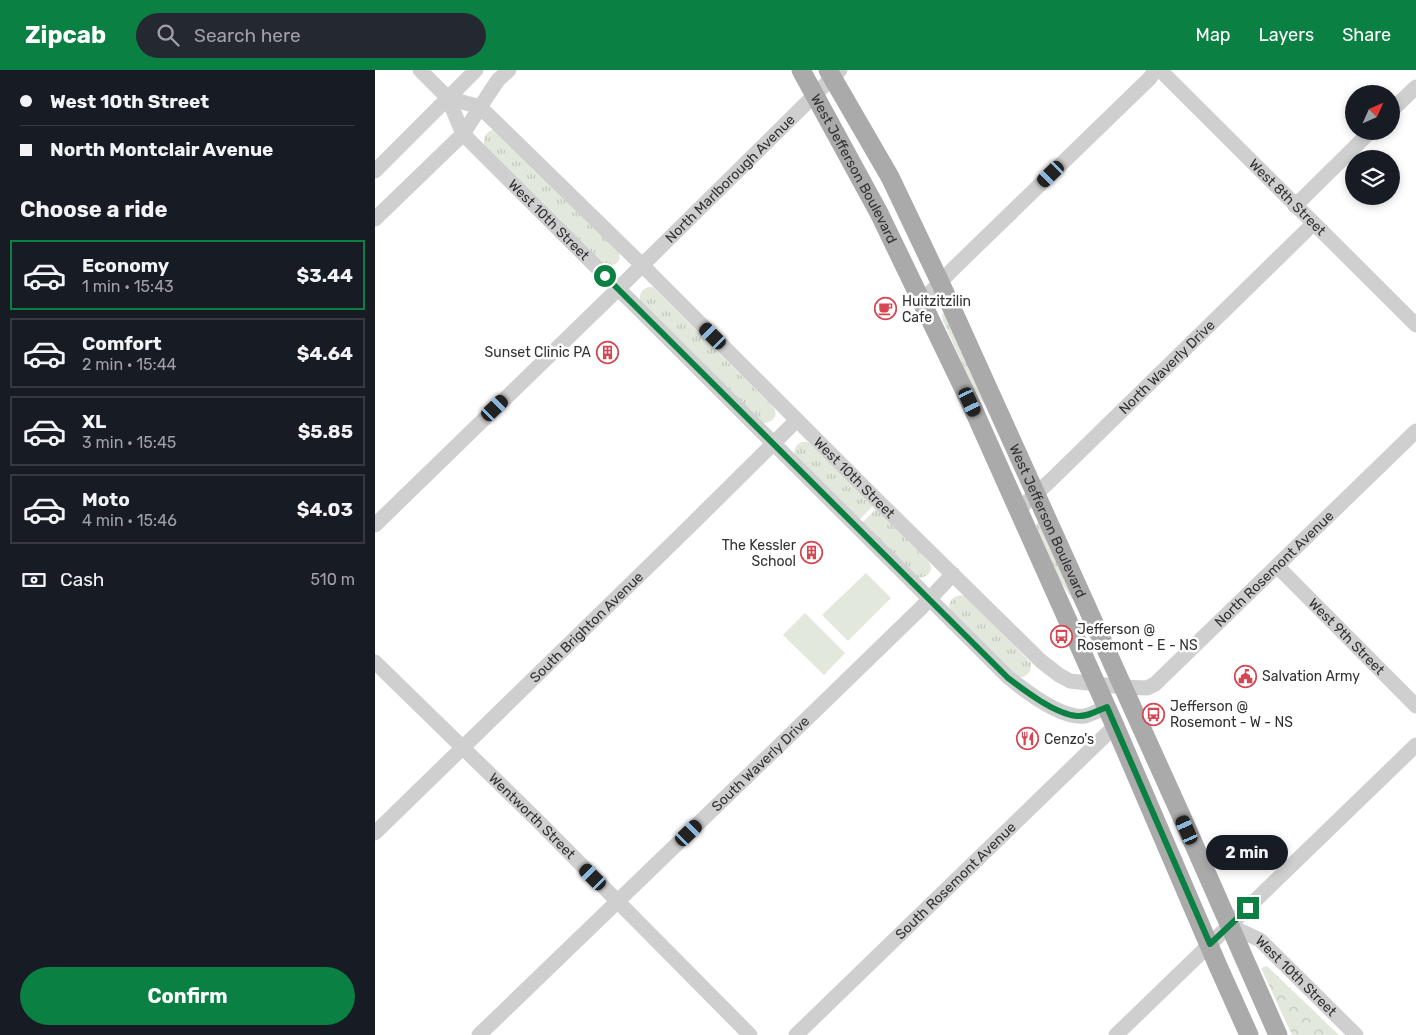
<!DOCTYPE html>
<meta charset="utf-8">
<style>
:root{--surface:#171b24;--page:#242831;--text:#f1f3f6;--muted:#9ea1a6;--line:#363941;--accent:#0b8043}
body{margin:0;font-family:Rubik,sans-serif;background:var(--page);color:var(--text);height:100vh;display:flex;flex-direction:column;font-size:19px;white-space:nowrap}
*{box-sizing:border-box;margin:0}
p{font-size:16px;color:var(--muted)}
.icon{flex:none;width:28px;height:28px;fill:none;stroke:currentColor;stroke-width:2;stroke-linecap:round;stroke-linejoin:round}
.map{position:relative;flex:1;overflow:hidden}
.side{display:flex;flex-direction:column;background:var(--surface);width:375px}
.side>*{flex:none}
.top-card{display:grid;align-content:center;height:110px;padding:0 20px;background:var(--surface)}
.needle{width:32px;rotate:45deg}
.fabs{position:absolute;left:970px;top:15px;display:grid;gap:10px}
.fabs a{display:grid;place-items:center;width:55px;height:55px;border-radius:50%;background:var(--surface);box-shadow:0 2px 8px #0003;font-size:25px}
.end{position:absolute;width:22px;height:22px;margin:-11px;border:6px solid #0b8043;background:#fff;box-shadow:0 0 0 2px #fff}
.from{border-radius:50%}
.bubble{position:absolute;height:35px;border-radius:18px;background:var(--surface);box-shadow:0 2px 8px #0003;font-size:16px;font-weight:700;line-height:35px;text-align:center}
.car{position:absolute;width:15px;height:30px;margin:-15px -8px;border-radius:6px;box-shadow:0 0 4px 1px #0007;background:linear-gradient(#222 24%,#8ab4d8 0 40%,#222 0 76%,#8ab4d8 0 86%,#222 0)}
.top-card b{display:flex;align-items:center;gap:18px;height:48px;font-size:19px}
.top-card b+b{border-top:1px solid var(--line)}
.top-card i{width:12px;height:12px;background:var(--text)}
ul{padding:0;list-style:none}
li{display:flex;align-items:center;gap:15px;height:70px;margin:0 10px 8px;padding:0 10px;border:2px solid var(--line);border-radius:0px}
li div{flex:1}
li b{display:block;font-size:19px}
li em{font-style:normal;font-weight:700}
li.active{border-color:var(--accent)}
li>.icon{width:45px;height:45px;stroke-width:1.5}
h2{padding:0 20px;font-size:22px;line-height:60px}
.pay{display:flex;align-items:center;gap:12px;height:55px;padding:0 20px;font-size:19px}
.pay p{margin-inline-start:auto}
.button{display:flex;gap:10px;margin-top:auto;padding:10px 20px}
.button a{flex:1;height:58px;border-radius:30px;background:var(--accent);color:#fff;font-size:20px;font-weight:700;line-height:58px;text-align:center}
header{display:flex;align-items:center;gap:30px;box-sizing:border-box;height:70px;padding:0 25px;background:var(--accent);color:#fff}
header strong{font-size:24px}
nav{display:flex;gap:28px;margin-inline-start:auto;font-size:18px}
.search{width:350px;height:45px;background:var(--page);display:flex;align-items:center;gap:12px;box-sizing:border-box;padding:0 18px;border-radius:28px;color:var(--muted);font-size:19px}
main{display:flex;flex:1;min-height:0}
.map>svg:first-child{display:block}
</style>
<header>
<strong>Zipcab</strong>
<div class="search"><svg class="icon" aria-label="search" viewBox="0 0 24 24"><circle cx="10" cy="10" r="6"/><path d="M15 15l6 6"/></svg>Search here</div>
<nav><a>Map</a><a>Layers</a><a>Share</a></nav>
</header>
<main>
<section class="side">
<div class="top-card">
<b><i class="from"></i>West 10th Street</b>
<b><i></i>North Montclair Avenue</b>
</div>
<h2>Choose a ride</h2>
<ul>
<li class="active"><svg class="icon" aria-label="car" viewBox="0 0 24 24"><path d="M5 17H2v-5l4-1 3-4h7l3 4 3 1v5h-3M9 17h6M6 11h13"/><circle cx="7" cy="17" r="2"/><circle cx="17" cy="17" r="2"/></svg><div><b>Economy</b><p>1 min · 15:43</p></div><em>$3.44</em></li>
<li><svg class="icon" aria-label="car" viewBox="0 0 24 24"><path d="M5 17H2v-5l4-1 3-4h7l3 4 3 1v5h-3M9 17h6M6 11h13"/><circle cx="7" cy="17" r="2"/><circle cx="17" cy="17" r="2"/></svg><div><b>Comfort</b><p>2 min · 15:44</p></div><em>$4.64</em></li>
<li><svg class="icon" aria-label="car" viewBox="0 0 24 24"><path d="M5 17H2v-5l4-1 3-4h7l3 4 3 1v5h-3M9 17h6M6 11h13"/><circle cx="7" cy="17" r="2"/><circle cx="17" cy="17" r="2"/></svg><div><b>XL</b><p>3 min · 15:45</p></div><em>$5.85</em></li>
<li><svg class="icon" aria-label="car" viewBox="0 0 24 24"><path d="M5 17H2v-5l4-1 3-4h7l3 4 3 1v5h-3M9 17h6M6 11h13"/><circle cx="7" cy="17" r="2"/><circle cx="17" cy="17" r="2"/></svg><div><b>Moto</b><p>4 min · 15:46</p></div><em>$4.03</em></li>
</ul>
<div class="pay"><svg class="icon" aria-label="cash" viewBox="0 0 24 24"><path d="M3 7h18v10H3z"/><circle cx="12" cy="12" r="2"/></svg>Cash<p>510 m</p></div>
<div class="button"><a>Confirm</a></div>
</section>
<div class="map">
<svg width="1041" height="965" viewBox="0 0 1041 965">
<defs>
<pattern id="grass-tufts" width="24" height="20" patternUnits="userSpaceOnUse" patternTransform="scale(1.25)"><rect width="24" height="20" fill="#e2e8dc"/><path d="M3 7l-1-3M5 7V3M7 7l1-3M15 17l-1-3M17 17v-4M19 17l1-3" fill="none" stroke="#c2c7bd"/></pattern>
<pattern id="forest-crowns" width="20" height="18" patternUnits="userSpaceOnUse" patternTransform="scale(1.25)"><rect width="20" height="18" fill="#e2e8dc"/><path d="M2 6a3 3 0 1 1 6 0M12 15a3 3 0 1 1 6 0" fill="none" stroke="#c2c7bd"/></pattern>
</defs>
<rect width="100%" height="100%" fill="#fff"/>
<g fill="url(#grass-tufts)">
<path d="M118,60H121L242,180C249,190 241,197 230,196L109,75C108,68 110,62 118,60Z"/>
<path d="M274,217H277L281,220L398,337C405,347 396,354 386,353L265,232C264,225 266,219 274,217Z"/>
<polygon points="571,242 612,337 599,319 568,251 567,244"/>
<path d="M427,372H432L437,374L498,436L484,450L419,384C420,377 421,375 427,372Z"/>
<path d="M501,439L553,491C560,500 554,507 543,508L487,453Z"/>
<polygon points="664,453 701,528 697,529 685,511 662,460 661,454"/>
<path d="M586,525L591,526L594,529L656,593C657,602 652,606 644,608L576,540L574,536C576,529 579,526 586,525Z"/>
</g>
<polygon fill="url(#forest-crowns)" points="892,896 964,965 917,965 886,898"/>
<g fill="#e2e8dc">
<polygon points="491,503 516,528 473,571 447,545"/>
<polygon points="430,543 470,583 449,605 408,565"/>
</g>
<g fill="none" stroke-linecap="round" stroke-linejoin="round">
<g stroke="#cfcfcf" stroke-width="15">
<path id="s1" d="M45,0L73,28L88,64L633,607C650,621 687,649 710,646C717,644 725,640 732,637"/>
<path id="s2" d="M785,0L1041,255"/>
<path id="s3" d="M73,28L105,37L267,195L504,432L666,591L684,605L695,611L748,617L772,618L780,614L1041,361"/>
<polyline points="1016,41 1041,17"/>
<polyline points="0,101 101,0"/>
<polyline points="920,136 996,61"/>
<polyline points="0,149 88,64 113,25 123,10 134,0"/>
<polyline points="547,231 578,199 775,8 780,0"/>
<path id="s4" d="M644,439L675,411L938,154"/>
<path id="s5" d="M0,455L243,219L465,0"/>
<path id="s6" d="M902,496L1041,636"/>
<path id="s7" d="M0,592L166,754L375,965"/>
<path id="s8" d="M0,763L315,456L422,350"/>
<path id="s9" d="M855,856L885,870L981,965"/>
<path id="s10" d="M104,965L413,667L546,538L578,504"/>
<path id="s11" d="M421,965L740,656"/>
<polyline points="741,965 1041,675"/>
</g>
<g stroke="#aaa" stroke-width="19">
<path id="s12" d="M426,0L504,143L595,332L740,656L843,896L874,965"/>
<path id="s13" d="M453,0L515,107L565,212L805,743L903,965"/>
</g>
</g>
<g fill="none" stroke-linecap="round" stroke-linejoin="round">
<path stroke="#0b8043" stroke-width="6" d="M230,206L633,608C650,621 680,644 702,646C712,647 722,641 732,637L835,874L873,838"/>
</g>
<defs>
<symbol id="cafe-ring" viewBox="-11 -11 22 22"><circle r="9.5" fill="#fff" stroke="#d64653" stroke-width="1.5"/><path d="M-5.5-4.5H6V0H3Q3 3.5 0 3.5H-2.5Q-5.5 3.5-5.5 0ZM3-3.2v2h1.7v-2ZM-6 4.5H4V6H-6Z" fill="#d64653"/></symbol>
<symbol id="building-ring" viewBox="-11 -11 22 22"><circle r="9.5" fill="#fff" stroke="#d64653" stroke-width="1.5"/><path d="M-4-6H4V6H1V3H-1V6H-4ZM-2.5-4.3h1.7v1.8h-1.7ZM.8-4.3h1.7v1.8H.8ZM-2.5-1h1.7V.8h-1.7ZM.8-1h1.7V.8H.8Z" fill="#d64653"/></symbol>
<symbol id="bus-ring" viewBox="-11 -11 22 22"><circle r="9.5" fill="#fff" stroke="#d64653" stroke-width="1.5"/><path d="M-5-6H5V4H4V6H2V4H-2V6H-4V4H-5ZM-3.5-4V0h7V-4ZM-3.5 1.2v1.5H-2V1.2ZM2 1.2v1.5H3.5V1.2Z" fill="#d64653"/></symbol>
<symbol id="civic-ring" viewBox="-11 -11 22 22"><circle r="9.5" fill="#fff" stroke="#d64653" stroke-width="1.5"/><path d="M-.6-6.5H3V-4.5H.6V-3L4-1V1h2V6H-6V1h2V-1L-.6-3ZM-1.2 2.5V6h2.4V2.5Z" fill="#d64653"/></symbol>
<symbol id="restaurant-ring" viewBox="-11 -11 22 22"><circle r="9.5" fill="#fff" stroke="#d64653" stroke-width="1.5"/><path d="M-5-6h1v4h1v-4h1v4h1v-4h1v5L-1.5 .5V6h-2V.5L-5-1ZM5-6V6H3V1.5H1.5Q1.5-4 5-6Z" fill="#d64653"/></symbol>
</defs>
<g fill-rule="evenodd">
<use href="#cafe-ring" x="498" y="226" width="25" height="25"/>
<use href="#building-ring" x="220" y="270" width="25" height="25"/>
<use href="#building-ring" x="424" y="470" width="25" height="25"/>
<use href="#bus-ring" x="674" y="554" width="25" height="25"/>
<use href="#civic-ring" x="858" y="594" width="25" height="25"/>
<use href="#bus-ring" x="766" y="632" width="25" height="25"/>
<use href="#restaurant-ring" x="640" y="656" width="25" height="25"/>
</g>
<g text-anchor="middle" stroke-width="5" stroke-linejoin="round" paint-order="stroke">
<g font-size="14" fill="#323232" stroke="#fff">
<text dy="5" stroke="none"><textPath href="#s12" startOffset="112">West Jefferson Boulevard</textPath></text>
<text dy="5" stroke="none"><textPath href="#s5" startOffset="496">North Marlborough Avenue</textPath></text>
<text dy="5" stroke="none"><textPath href="#s2" startOffset="180">West 8th Street</textPath></text>
<text dy="5" stroke="none"><textPath href="#s1" startOffset="200">West 10th Street</textPath></text>
<text dy="5" stroke="none"><textPath href="#s4" startOffset="205">North Waverly Drive</textPath></text>
<text dy="5" stroke="none"><textPath href="#s3" startOffset="560">West 10th Street</textPath></text>
<text dy="5" stroke="none"><textPath href="#s13" startOffset="502">West Jefferson Boulevard</textPath></text>
<text dy="5" stroke="none"><textPath href="#s3" startOffset="1109">North Rosemont Avenue</textPath></text>
<text dy="5" stroke="none"><textPath href="#s8" startOffset="295">South Brighton Avenue</textPath></text>
<text dy="5" stroke="none"><textPath href="#s6" startOffset="99">West 9th Street</textPath></text>
<text dy="5" stroke="none"><textPath href="#s10" startOffset="391">South Waverly Drive</textPath></text>
<text dy="5" stroke="none"><textPath href="#s7" startOffset="220">Wentworth Street</textPath></text>
<text dy="5" stroke="none"><textPath href="#s11" startOffset="222">South Rosemont Avenue</textPath></text>
<text dy="5" stroke="none"><textPath href="#s9" startOffset="84">West 10th Street</textPath></text>
</g>
<g font-size="14" fill="#323232" stroke="#fff" text-anchor="start">
<text x="527" y="236">Huitzitzilin<tspan x="527" dy="16">Cafe</tspan></text>
<text x="216" y="287" text-anchor="end">Sunset Clinic PA</text>
<text x="421" y="480" text-anchor="end">The Kessler<tspan x="421" dy="16">School</tspan></text>
<text x="702" y="564">Jefferson @<tspan x="702" dy="16">Rosemont - E - NS</tspan></text>
<text x="887" y="611">Salvation Army</text>
<text x="795" y="641">Jefferson @<tspan x="795" dy="16">Rosemont - W - NS</tspan></text>
<text x="669" y="674">Cenzo's</text>
</g>
</g>
</svg>
<div class="fabs">
<a><svg class="needle" viewBox="-14 -14 28 28"><path d="M0-13l5 13h-10z" fill="#e53935"/><path d="M0 13l5-13h-10z" fill="#9ea1a6"/></svg></a>
<a><svg class="icon" aria-label="layers" viewBox="0 0 24 24"><path d="M12 4l9 5-9 5-9-5zM3 14l9 5 9-5"/></svg></a>
</div>
<i class="end from" style="left:230px;top:206px"></i>
<i class="end" style="left:873px;top:838px"></i>
<div class="bubble" style="left:831px;top:765px;width:82px">2 min</div>
<i class="car" style="left:676px;top:104px;rotate:226deg"></i>
<i class="car" style="left:338px;top:266px;rotate:315deg"></i>
<i class="car" style="left:595px;top:332px;rotate:155deg"></i>
<i class="car" style="left:120px;top:338px;rotate:46deg"></i>
<i class="car" style="left:812px;top:760px;rotate:336deg"></i>
<i class="car" style="left:314px;top:763px;rotate:46deg"></i>
<i class="car" style="left:218px;top:807px;rotate:315deg"></i>
</div>
</main>
